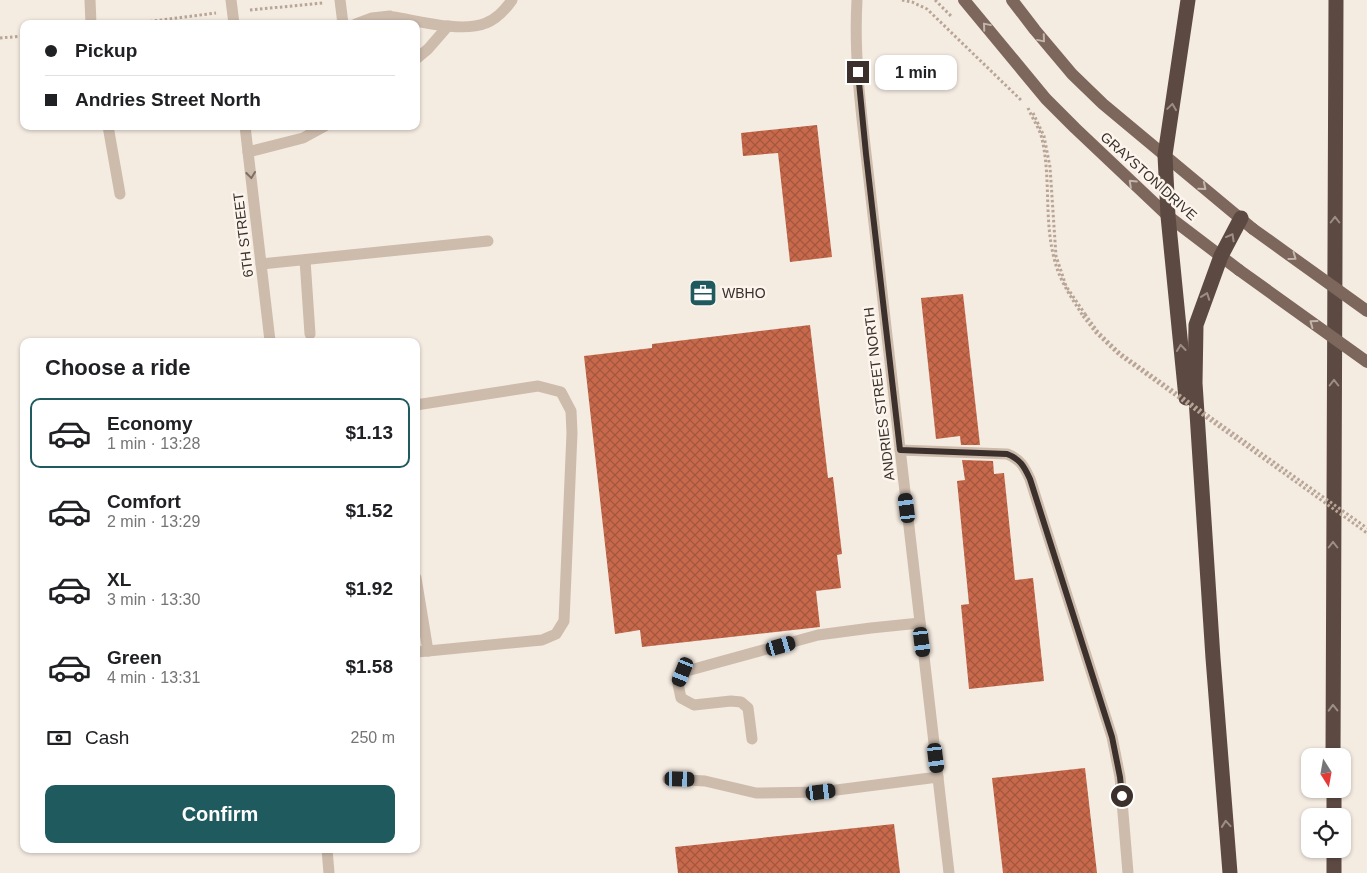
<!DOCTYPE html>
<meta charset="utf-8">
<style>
:root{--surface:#fff;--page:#f2f2f2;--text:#202124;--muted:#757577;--line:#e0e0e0;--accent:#1f5a5e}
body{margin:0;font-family:Helvetica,sans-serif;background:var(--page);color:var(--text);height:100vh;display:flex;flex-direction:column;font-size:19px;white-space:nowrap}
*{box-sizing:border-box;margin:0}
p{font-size:16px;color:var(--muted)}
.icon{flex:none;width:28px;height:28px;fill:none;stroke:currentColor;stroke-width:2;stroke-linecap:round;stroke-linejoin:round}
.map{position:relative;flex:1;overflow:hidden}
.side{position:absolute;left:20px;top:338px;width:400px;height:515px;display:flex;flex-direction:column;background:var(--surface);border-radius:10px;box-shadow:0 1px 4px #0004}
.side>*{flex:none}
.hud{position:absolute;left:20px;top:20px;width:400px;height:110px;border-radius:10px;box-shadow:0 1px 4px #0004;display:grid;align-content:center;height:110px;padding:0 25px;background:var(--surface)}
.needle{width:32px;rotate:169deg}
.fabs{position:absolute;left:1301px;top:748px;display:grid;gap:10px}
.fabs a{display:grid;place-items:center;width:50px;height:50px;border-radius:10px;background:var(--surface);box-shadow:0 1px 4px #0004;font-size:25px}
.end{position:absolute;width:22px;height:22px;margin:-11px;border:6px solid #3b302b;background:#fff;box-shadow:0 0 0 2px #fff}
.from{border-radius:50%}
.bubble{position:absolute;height:35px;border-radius:10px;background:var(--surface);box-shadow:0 1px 4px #0004;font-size:16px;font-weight:700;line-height:35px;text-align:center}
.car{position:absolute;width:15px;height:30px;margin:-15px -8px;border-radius:6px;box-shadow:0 0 4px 1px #0007;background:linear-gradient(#222 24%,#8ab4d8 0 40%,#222 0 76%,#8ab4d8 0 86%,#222 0)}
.hud b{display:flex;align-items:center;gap:18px;height:48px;font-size:19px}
.hud b+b{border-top:1px solid var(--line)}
.hud i{width:12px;height:12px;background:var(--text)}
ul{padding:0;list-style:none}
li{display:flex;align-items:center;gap:15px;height:70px;margin:0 10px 8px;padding:0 15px;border:2px solid transparent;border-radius:10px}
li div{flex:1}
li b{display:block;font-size:19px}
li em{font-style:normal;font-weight:700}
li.selected{border-color:var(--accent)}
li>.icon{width:45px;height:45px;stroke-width:1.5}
h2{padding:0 25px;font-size:22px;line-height:60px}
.pay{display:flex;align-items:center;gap:12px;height:55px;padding:0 25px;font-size:19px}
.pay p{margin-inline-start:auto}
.cta{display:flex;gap:10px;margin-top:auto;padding:10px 25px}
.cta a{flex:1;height:58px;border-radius:10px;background:var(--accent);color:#fff;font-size:20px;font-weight:700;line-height:58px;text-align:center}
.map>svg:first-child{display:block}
</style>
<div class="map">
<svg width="1367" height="873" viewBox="0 0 1367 873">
<defs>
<pattern id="building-cross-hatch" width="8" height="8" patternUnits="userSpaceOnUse" patternTransform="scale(1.25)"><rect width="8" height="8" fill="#c8694b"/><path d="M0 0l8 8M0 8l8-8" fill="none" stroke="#a4573f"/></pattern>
</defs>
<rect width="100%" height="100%" fill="#f4ebe1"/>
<g fill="url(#building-cross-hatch)">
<polygon points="817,125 832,257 790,262 778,153 743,156 741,133"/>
<polygon points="963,294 980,445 961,445 960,436 936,439 921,298"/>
<polygon points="810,325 828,478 833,477 842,554 837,555 841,588 816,591 820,627 642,647 640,630 615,634 584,356 652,348 652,344"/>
<polygon points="962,460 993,461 994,474 1004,473 1015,580 1033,578 1044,681 969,689 961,605 969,604 957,481 965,480"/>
<polygon points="1085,768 1097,873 1003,873 992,778"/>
<polygon points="894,824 900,873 678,873 675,847"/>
</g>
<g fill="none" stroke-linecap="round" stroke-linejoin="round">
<g stroke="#b9a596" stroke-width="3" stroke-dasharray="2.5 2.5" stroke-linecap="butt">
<polyline points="902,0 912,2 927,9 1022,101"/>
<polyline points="935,0 952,17"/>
<polyline points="250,10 323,3"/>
<polyline points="130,24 216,13"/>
<polyline points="0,38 24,36"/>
<path d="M1028,108C1032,118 1040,129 1042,139C1051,178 1044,219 1054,258C1059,280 1071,297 1083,316"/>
<polyline points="1033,113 1044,136 1050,167 1056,256 1066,286 1085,314"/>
</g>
<g stroke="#cdbbac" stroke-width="11">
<polyline points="90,0 91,24"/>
<polyline points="231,0 234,24"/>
<polyline points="340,0 343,24"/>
<path d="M857,0C854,52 860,103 866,154L949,873"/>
<path d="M394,17C419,21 462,33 486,23C497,19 505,10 512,0"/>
<polyline points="356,24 372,18 390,16"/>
<polyline points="416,59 428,49 448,26"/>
<polyline points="108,126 120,194"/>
<polyline points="245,126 270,341"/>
<polyline points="248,152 303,138 325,126"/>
<polyline points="305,260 310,334"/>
<polyline points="261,264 488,241"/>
<polyline points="416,405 538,386 561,392 571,411 572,433 564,621 556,634 542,640 428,651"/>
<path d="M900,450L1007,454C1020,459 1024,466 1030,479L1112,737L1120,777L1128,873"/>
<polyline points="416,578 428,651 416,652"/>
<polyline points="752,739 748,708 741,702 731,701 694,705 681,698 678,684 683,672 818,635 871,628 920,623"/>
<polyline points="668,779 705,781 756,793 821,792 938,777"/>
<polyline points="327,849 329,873"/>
</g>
<g stroke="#7d675c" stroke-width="12">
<polyline points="964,0 1046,99 1075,128 1168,216 1239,270"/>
<polyline points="1012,0 1035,30 1072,74 1103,104 1253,229"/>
</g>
<g stroke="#5c4a42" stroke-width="15">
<polyline points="1186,398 1168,216 1165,155 1188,0"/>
<polyline points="1333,756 1336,0"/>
<polyline points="1334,789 1334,816"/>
<polyline points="1334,849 1334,873"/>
<polyline points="1230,873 1213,658 1195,383 1196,325 1221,256 1241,218"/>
</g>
<g stroke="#b9a596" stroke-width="3" stroke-dasharray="2.5 2.5" stroke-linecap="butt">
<polyline points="1085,314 1098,332 1120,353 1367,528"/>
<polyline points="1083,316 1096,333 1119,355 1367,533"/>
</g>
<g stroke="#7d675c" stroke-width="12">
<polyline points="1253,229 1367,311"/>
<polyline points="1239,270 1367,362"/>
</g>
</g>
<defs><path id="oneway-chevron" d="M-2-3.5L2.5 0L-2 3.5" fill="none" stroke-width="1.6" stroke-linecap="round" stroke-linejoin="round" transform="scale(1.25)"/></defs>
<g stroke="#c2b5ac">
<use href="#oneway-chevron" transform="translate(986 26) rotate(-130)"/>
<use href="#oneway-chevron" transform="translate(1042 39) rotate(50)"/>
<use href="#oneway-chevron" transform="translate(1132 183) rotate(-137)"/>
<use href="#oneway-chevron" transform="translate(1203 187) rotate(40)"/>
<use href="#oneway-chevron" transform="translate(1293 257) rotate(36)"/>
<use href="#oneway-chevron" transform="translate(1313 323) rotate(-144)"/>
</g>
<g stroke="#9c8e87">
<use href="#oneway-chevron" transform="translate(1172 107) rotate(-82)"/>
<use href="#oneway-chevron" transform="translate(1335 220) rotate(-90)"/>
<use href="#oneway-chevron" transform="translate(1231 237) rotate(-61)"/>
<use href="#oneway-chevron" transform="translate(1206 296) rotate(-70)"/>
<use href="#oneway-chevron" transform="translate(1181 348) rotate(-96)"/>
<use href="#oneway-chevron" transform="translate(1334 383) rotate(-90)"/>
<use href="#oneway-chevron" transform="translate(1333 545) rotate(-90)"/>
<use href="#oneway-chevron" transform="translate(1333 708) rotate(-91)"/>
<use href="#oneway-chevron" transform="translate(1226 824) rotate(-95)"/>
</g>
<use stroke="#7d6f65" href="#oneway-chevron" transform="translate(251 175) rotate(83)"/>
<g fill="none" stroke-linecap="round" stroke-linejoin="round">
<path stroke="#3b302b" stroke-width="6" d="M858,72L866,154L900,450L1007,454C1020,459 1024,466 1030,479L1112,737L1120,777L1122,796"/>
</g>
<defs>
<symbol id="office-square" viewBox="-11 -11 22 22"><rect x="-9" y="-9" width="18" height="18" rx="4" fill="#1f5a5e" stroke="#fbf5ee"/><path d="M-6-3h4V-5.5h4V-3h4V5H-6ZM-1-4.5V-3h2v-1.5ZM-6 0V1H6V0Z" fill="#fff"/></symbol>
</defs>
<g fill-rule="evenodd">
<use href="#office-square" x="687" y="277" width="32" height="32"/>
</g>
<g text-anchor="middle" stroke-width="5" stroke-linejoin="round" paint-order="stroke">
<g font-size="14" fill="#3b302b" stroke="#fbf5ee">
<text transform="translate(1149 176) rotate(42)" y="5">GRAYSTON DRIVE</text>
<text transform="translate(243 235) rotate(-97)" y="5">6TH STREET</text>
<text transform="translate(879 394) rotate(-97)" y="5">ANDRIES STREET NORTH</text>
</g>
<g font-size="14" fill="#3b302b" stroke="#fbf5ee" text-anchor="start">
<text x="722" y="298">WBHO</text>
</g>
</g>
</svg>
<div class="fabs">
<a><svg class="needle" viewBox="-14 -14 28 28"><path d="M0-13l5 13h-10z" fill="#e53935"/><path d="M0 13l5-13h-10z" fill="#757577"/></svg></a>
<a><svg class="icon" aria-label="locate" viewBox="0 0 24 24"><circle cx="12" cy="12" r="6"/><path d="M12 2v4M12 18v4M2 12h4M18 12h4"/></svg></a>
</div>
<i class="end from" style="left:1122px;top:796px"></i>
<i class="end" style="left:858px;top:72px"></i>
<div class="bubble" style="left:875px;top:55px;width:82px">1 min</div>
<i class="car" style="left:907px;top:508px;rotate:353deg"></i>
<i class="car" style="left:922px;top:642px;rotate:173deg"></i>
<i class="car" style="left:781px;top:646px;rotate:74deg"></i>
<i class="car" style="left:683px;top:672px;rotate:202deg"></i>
<i class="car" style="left:936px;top:758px;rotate:173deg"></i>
<i class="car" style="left:680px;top:779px;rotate:91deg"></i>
<i class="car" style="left:821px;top:792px;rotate:83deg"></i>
<div class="hud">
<b><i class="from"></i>Pickup</b>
<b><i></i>Andries Street North</b>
</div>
<section class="side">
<h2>Choose a ride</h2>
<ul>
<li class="selected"><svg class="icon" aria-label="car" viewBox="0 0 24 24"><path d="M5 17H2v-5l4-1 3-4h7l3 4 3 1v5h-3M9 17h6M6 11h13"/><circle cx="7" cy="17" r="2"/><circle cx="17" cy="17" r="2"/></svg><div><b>Economy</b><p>1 min · 13:28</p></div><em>$1.13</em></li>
<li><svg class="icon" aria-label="car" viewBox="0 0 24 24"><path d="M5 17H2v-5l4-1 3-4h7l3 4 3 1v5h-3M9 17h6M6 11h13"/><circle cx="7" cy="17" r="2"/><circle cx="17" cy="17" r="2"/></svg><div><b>Comfort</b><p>2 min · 13:29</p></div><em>$1.52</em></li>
<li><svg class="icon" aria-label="car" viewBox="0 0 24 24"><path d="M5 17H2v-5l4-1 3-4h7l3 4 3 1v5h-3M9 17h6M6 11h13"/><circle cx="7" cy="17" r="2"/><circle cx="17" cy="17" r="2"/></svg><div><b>XL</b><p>3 min · 13:30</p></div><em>$1.92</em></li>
<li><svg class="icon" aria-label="car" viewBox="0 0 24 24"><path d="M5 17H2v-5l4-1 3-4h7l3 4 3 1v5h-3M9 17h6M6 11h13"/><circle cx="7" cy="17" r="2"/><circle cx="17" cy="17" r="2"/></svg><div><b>Green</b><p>4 min · 13:31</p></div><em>$1.58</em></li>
</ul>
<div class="pay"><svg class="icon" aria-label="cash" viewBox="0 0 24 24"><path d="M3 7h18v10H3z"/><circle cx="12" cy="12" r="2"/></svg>Cash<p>250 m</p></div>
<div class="cta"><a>Confirm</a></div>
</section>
</div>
